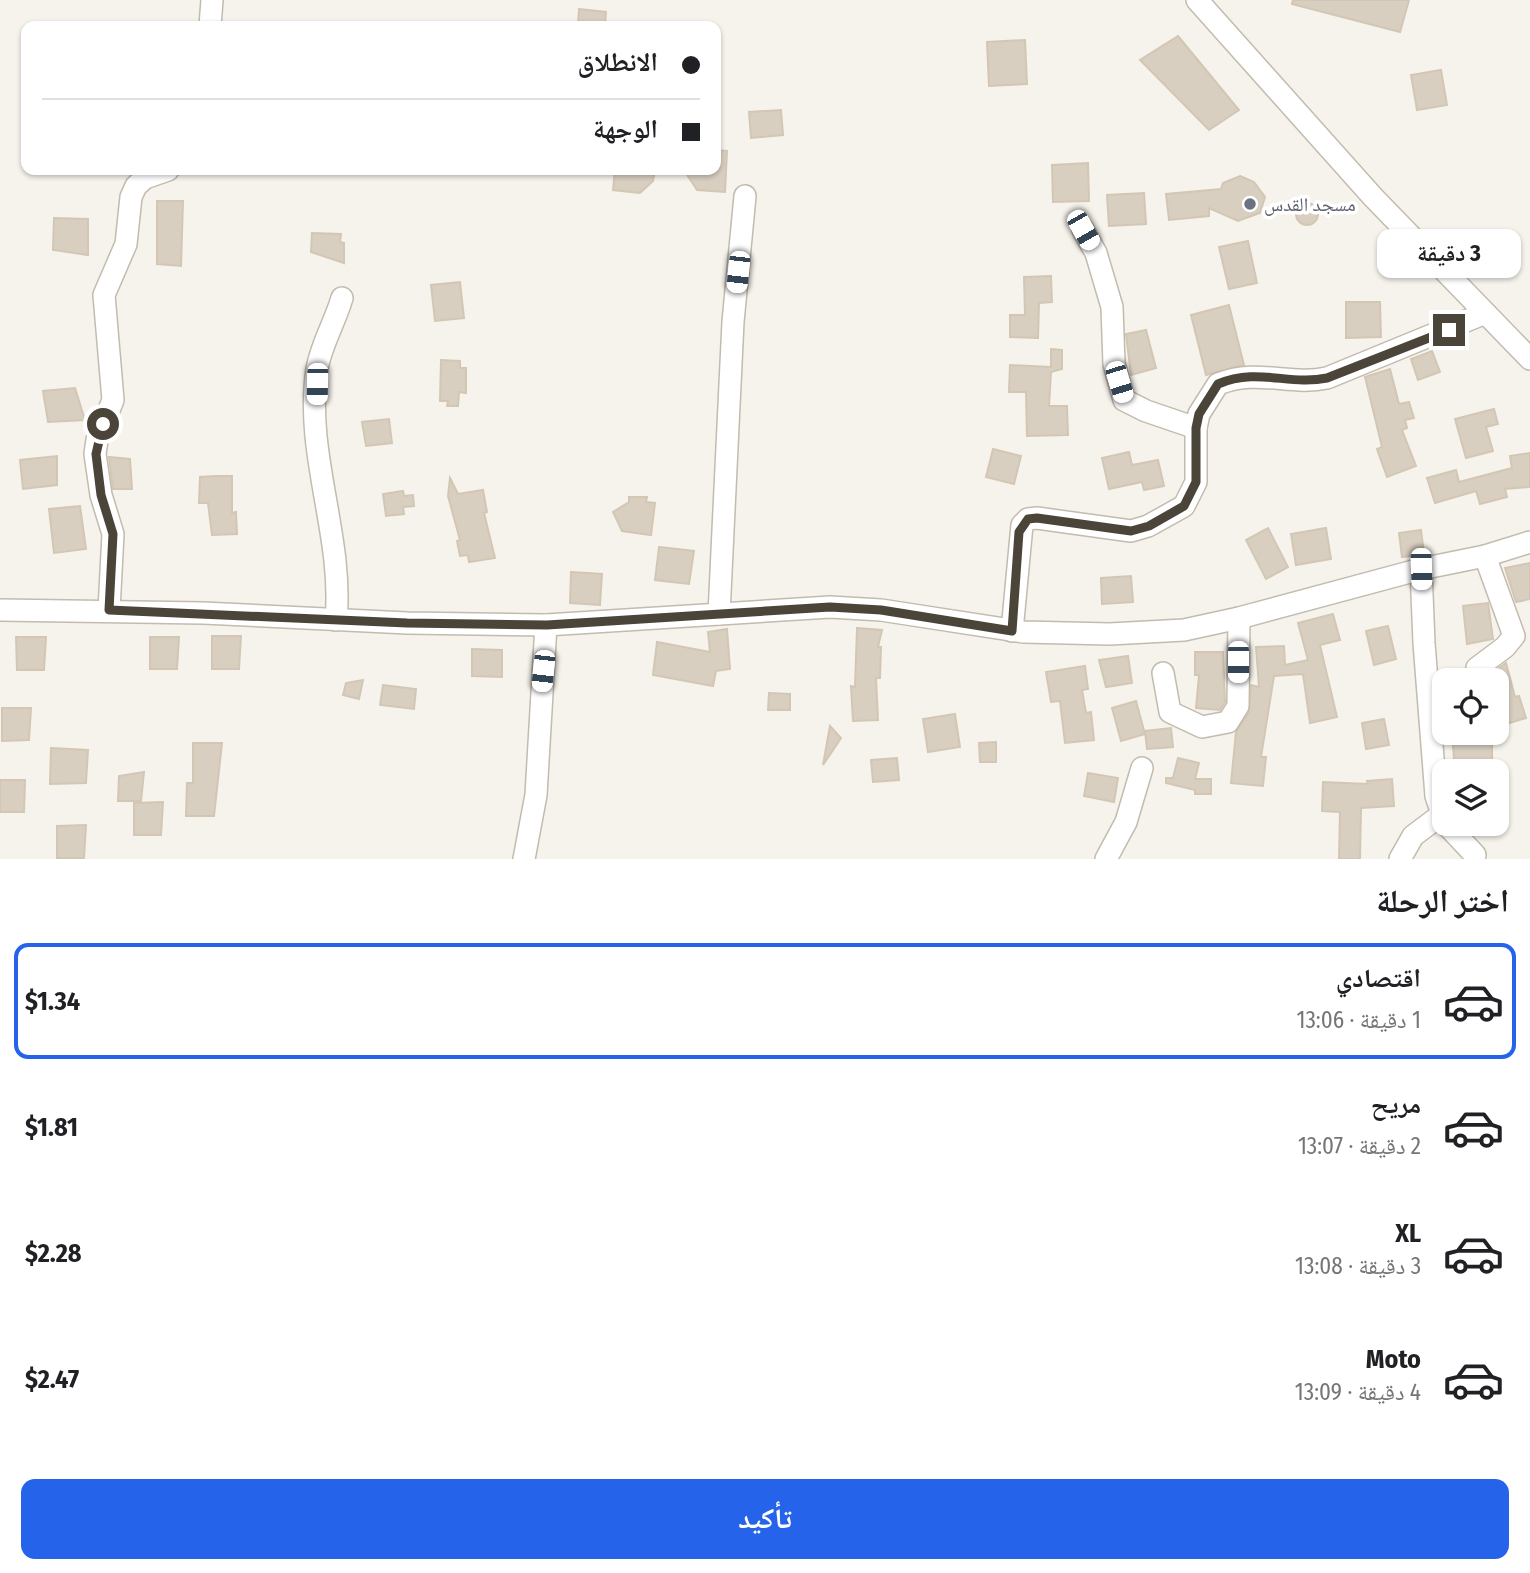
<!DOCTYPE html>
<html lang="ar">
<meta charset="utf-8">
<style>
:root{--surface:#fff;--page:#f2f2f2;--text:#202124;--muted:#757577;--line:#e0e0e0;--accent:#2563eb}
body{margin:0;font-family:"Fira Sans Condensed","Noto Naskh Arabic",sans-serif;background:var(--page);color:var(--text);direction:rtl;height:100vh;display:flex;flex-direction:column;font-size:26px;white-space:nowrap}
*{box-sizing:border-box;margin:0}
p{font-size:23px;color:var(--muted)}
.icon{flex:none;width:38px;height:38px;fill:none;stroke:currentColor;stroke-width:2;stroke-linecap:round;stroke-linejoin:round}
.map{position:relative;height:859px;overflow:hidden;direction:ltr}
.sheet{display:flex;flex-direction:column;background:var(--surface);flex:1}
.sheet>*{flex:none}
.banner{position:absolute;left:21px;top:21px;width:700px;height:154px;border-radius:14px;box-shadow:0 2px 5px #0004;direction:rtl;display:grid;align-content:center;height:154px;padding:0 21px;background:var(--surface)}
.buttons{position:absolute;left:1432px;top:668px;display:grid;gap:14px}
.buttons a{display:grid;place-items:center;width:77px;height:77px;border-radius:14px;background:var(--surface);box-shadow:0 2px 5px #0004;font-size:35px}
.end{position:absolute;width:32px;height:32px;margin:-16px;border:9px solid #4b4439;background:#fff;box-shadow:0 0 0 4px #fff}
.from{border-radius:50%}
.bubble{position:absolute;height:49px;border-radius:14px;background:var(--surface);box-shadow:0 2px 5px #0004;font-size:23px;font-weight:700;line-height:49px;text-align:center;direction:rtl}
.car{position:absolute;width:21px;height:42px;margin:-21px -10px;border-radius:9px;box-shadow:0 0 5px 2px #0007;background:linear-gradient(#fff 24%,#345 0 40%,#fff 0 76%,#345 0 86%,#fff 0)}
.banner b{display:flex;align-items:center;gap:24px;height:66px;font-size:26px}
.banner b+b{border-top:2px solid var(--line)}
.banner i{width:18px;height:18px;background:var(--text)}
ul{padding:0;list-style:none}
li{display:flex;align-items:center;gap:21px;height:116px;margin:0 14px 10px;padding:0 7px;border:4px solid transparent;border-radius:14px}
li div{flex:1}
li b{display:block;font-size:26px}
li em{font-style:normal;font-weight:700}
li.active{border-color:var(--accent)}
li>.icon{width:63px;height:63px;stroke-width:1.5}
h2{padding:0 21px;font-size:32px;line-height:84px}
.button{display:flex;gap:14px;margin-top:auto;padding:14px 21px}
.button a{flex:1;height:80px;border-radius:14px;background:var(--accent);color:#fff;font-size:28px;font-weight:700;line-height:80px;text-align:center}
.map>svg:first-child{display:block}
</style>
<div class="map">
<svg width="1530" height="859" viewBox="0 0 1530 859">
<rect width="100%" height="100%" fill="#f6f3ec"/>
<g fill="#d8cfc1" stroke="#d3c7b4" stroke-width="2">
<polygon points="1293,0 1409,0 1400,32 1292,4"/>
<polygon points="579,9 606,12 605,26 578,26"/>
<polygon points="1178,36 1239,110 1209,130 1140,60"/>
<polygon points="1025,40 1027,84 989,86 987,42"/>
<polygon points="1441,70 1447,105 1417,110 1411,75"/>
<polygon points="781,110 783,135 751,138 749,112"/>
<polygon points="716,150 727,151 725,192 697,190 684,170 716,170"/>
<polygon points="1088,163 1089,201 1053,202 1052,165"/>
<polygon points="615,170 655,170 653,181 640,193 613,190"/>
<polygon points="1240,176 1254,182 1265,197 1260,213 1238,221 1209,208 1209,216 1169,220 1166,194 1221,189 1223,183"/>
<polygon points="1144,193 1146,224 1109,226 1107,195"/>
<polygon points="157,201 183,201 181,266 157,264"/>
<circle cx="1307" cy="214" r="11"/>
<polygon points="54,218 88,219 88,255 53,250"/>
<polygon points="312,233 341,234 340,242 344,243 344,263 311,252"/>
<polygon points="1248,241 1257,283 1229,289 1219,247"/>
<polygon points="1051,276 1052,302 1039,303 1038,338 1010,337 1010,315 1025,315 1024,277"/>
<polygon points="460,282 464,318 435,321 431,285"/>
<polygon points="1346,302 1380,302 1381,337 1346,338"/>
<polygon points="1229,305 1244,365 1206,375 1191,315"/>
<polygon points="1146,330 1156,368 1131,375 1126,334"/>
<polygon points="1051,349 1062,350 1062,369 1051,372 1049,406 1067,406 1068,435 1027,436 1026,392 1009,392 1010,365 1051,367"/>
<polygon points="1432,351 1440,372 1418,380 1411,359"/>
<polygon points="441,360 460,361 460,368 466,368 466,393 459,392 458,406 447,406 448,401 440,401"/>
<polygon points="1390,369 1399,404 1409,402 1414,418 1405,420 1407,428 1402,430 1416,466 1387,477 1377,449 1382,447 1365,377"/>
<polygon points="75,388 85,420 48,422 43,391"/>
<polygon points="1494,409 1498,424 1486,427 1493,451 1466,458 1455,419"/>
<polygon points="389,419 392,443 366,446 362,422"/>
<polygon points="993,449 1021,456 1014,484 986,477"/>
<polygon points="1129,452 1132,465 1158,460 1164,486 1144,490 1142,482 1109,489 1102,458"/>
<polygon points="1530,453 1530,487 1505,489 1507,497 1480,504 1476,491 1435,503 1427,478 1456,470 1459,482 1512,468 1510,456"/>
<polygon points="57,456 57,485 23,489 20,460"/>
<polygon points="109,457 130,459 132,489 113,489"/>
<polygon points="216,476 232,476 232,513 236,512 237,534 212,535 208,503 199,503 200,477"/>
<polygon points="450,478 458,494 483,490 487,512 484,513 495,558 469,562 468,555 460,556 457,541 460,540 448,496"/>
<polygon points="403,491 404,496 413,495 414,506 403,507 404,514 386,516 383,494"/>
<polygon points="629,497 647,497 646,502 655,503 651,535 622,531 613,512 629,502"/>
<polygon points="80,506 86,549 54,553 49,509"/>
<polygon points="1268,528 1288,567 1266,579 1246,540"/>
<polygon points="1326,528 1331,559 1296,565 1291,534"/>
<polygon points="1421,530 1424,554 1402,557 1399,533"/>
<polygon points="659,547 694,551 689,584 655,580"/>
<polygon points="1530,563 1530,599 1516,602 1505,568"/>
<polygon points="571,572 602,574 600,605 570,603"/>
<polygon points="1131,576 1133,602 1102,604 1101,578"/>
<polygon points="1488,603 1493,639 1467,644 1463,606"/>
<polygon points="1333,614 1340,640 1320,645 1337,717 1310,723 1303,674 1274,676 1261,757 1266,757 1263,786 1231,783 1236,732 1249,712 1251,685 1259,687 1256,647 1284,646 1285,665 1308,660 1298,623"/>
<polygon points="1388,626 1396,659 1374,665 1366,631"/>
<polygon points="857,628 882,630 878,647 881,647 880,678 876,678 878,720 853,721 851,686 855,687"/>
<polygon points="727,629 730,669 716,671 713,686 653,675 657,642 710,652 708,632"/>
<polygon points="212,636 241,636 239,669 212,669"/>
<polygon points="16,637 46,637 44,670 17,670"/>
<polygon points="150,637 179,637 177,669 150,669"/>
<polygon points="472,649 502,650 502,677 472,676"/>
<polygon points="1195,652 1223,652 1225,702 1220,710 1196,708 1199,675 1195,675"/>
<polygon points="1128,656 1132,683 1106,687 1099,660"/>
<polygon points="1506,663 1515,697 1519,696 1526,718 1500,726 1496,715 1496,681 1491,681 1491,674"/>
<polygon points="1085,666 1088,689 1082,690 1086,713 1091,712 1094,740 1065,743 1060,701 1051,702 1046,672"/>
<polygon points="363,680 359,699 343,695 346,683"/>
<polygon points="383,685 416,689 414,709 380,705"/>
<polygon points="769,693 790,694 790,710 768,710"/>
<polygon points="1136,701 1145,734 1121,741 1112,708"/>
<polygon points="2,708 31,708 29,740 2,741"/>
<polygon points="955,714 960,747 928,752 923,719"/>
<polygon points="1384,719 1389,745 1366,749 1362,723"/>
<polygon points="830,726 841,738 823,765"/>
<polygon points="1171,728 1173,747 1147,749 1145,731"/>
<polygon points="1452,734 1492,734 1492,763 1483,763 1483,772 1455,772"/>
<polygon points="996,742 996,762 980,762 979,743"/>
<polygon points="193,743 222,743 214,816 186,816 187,783 193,783"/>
<polygon points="51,748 88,750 86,783 50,784"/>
<polygon points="897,758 899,780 873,782 871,760"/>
<polygon points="1178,758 1199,763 1195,779 1211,779 1211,794 1195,794 1195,790 1166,783 1166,778 1173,778"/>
<polygon points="144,772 141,801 118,801 119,776"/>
<polygon points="1088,773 1118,778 1114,802 1084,796"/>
<polygon points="1392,779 1394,806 1361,808 1360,859 1339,859 1340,812 1322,811 1323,782 1368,784 1367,781"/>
<polygon points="0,780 25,780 24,812 0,812"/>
<polygon points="163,802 161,835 134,835 134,803"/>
<polygon points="86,825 84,858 57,858 57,826"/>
</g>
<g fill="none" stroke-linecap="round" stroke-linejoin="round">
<defs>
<g id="minor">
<polyline points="1197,0 1373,197 1530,359"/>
<polyline points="210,26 212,0"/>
<polyline points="1083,230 1096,253 1112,307 1114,364 1124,400 1146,411 1196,428"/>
<polyline points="1421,569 1424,643 1436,796 1444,820"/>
<polyline points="0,610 203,613 407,623 546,625 830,607 881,610 1023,632 1110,634 1184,630 1239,618 1421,569 1485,556 1530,542"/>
<polyline points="109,610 113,534 101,495 95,454 97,440 113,400 104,295 126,244 131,197 136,186 145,178 168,170"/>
<polyline points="719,614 733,322 745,196"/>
<path d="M336,620C344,536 304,453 317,369C321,345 335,322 342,298"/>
<path d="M1012,631L1022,525L1028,519L1037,518L1131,531L1148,526L1184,506L1196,482V428L1199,414L1218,384C1258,368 1289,386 1327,378L1483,314"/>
<polyline points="1163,673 1170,712 1202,727 1228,722 1238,706 1239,618"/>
<polyline points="1478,681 1477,668 1505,647 1514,636 1485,556"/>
<polyline points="1446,824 1475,855"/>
<polyline points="524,859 536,795 546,625"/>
<polyline points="1106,859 1126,822 1142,768"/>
<polyline points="1400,859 1413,836 1441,815"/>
</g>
</defs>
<use href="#minor" stroke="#c2bbae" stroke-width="24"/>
<use href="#minor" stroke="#fff" stroke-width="21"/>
</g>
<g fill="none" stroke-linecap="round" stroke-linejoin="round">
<path stroke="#4b4439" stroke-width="9" d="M103,424L96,454L101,495L113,534L109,610L407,623L547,625L830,607L881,610L1012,631L1019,532L1028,519L1037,518L1131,531L1149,526L1184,506L1196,482V428L1199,414L1218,384C1258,367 1289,386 1327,378L1449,330"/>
</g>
<circle fill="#6b7280" stroke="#fff" stroke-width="2.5" cx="1250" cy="204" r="7"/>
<g text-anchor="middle" stroke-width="7" stroke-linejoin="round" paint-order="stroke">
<g font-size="19" fill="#5b616d" stroke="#fff" text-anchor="start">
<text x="1264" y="211">مسجد القدس</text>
</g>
</g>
</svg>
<div class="buttons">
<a><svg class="icon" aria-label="locate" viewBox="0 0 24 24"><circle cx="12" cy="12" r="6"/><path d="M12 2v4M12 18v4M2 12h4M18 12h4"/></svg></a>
<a><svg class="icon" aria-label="layers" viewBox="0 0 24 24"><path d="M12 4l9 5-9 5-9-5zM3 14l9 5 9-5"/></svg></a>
</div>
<i class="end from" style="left:103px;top:424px"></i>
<i class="end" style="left:1449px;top:330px"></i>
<div class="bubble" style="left:1377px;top:229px;width:144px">3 دقيقة</div>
<i class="car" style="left:1083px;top:230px;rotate:150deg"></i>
<i class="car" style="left:738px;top:272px;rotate:186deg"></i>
<i class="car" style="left:1119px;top:382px;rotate:163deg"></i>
<i class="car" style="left:317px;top:384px;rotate:181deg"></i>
<i class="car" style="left:1421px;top:569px;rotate:178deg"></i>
<i class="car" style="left:1238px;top:662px;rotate:180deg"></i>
<i class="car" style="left:543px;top:671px;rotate:186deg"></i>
<div class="banner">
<b><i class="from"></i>الانطلاق</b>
<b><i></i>الوجهة</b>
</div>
</div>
<section class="sheet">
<h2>اختر الرحلة</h2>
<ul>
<li class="active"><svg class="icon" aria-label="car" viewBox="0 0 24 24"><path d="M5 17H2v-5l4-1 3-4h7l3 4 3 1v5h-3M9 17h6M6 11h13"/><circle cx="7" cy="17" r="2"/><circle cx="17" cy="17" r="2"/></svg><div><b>اقتصادي</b><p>1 دقيقة · 13:06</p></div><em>$1.34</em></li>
<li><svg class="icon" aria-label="car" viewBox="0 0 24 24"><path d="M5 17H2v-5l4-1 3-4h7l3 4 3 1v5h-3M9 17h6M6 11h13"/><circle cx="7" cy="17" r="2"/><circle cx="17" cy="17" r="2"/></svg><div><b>مريح</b><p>2 دقيقة · 13:07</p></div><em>$1.81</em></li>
<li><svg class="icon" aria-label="car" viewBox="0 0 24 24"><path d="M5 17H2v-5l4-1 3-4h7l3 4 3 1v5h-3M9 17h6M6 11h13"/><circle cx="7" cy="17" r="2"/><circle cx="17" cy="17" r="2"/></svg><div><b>XL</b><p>3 دقيقة · 13:08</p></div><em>$2.28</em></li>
<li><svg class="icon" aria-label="car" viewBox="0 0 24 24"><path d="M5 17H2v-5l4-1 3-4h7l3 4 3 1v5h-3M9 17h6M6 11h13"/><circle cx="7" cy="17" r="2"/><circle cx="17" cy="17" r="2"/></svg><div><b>Moto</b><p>4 دقيقة · 13:09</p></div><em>$2.47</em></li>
</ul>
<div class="button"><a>تأكيد</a></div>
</section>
